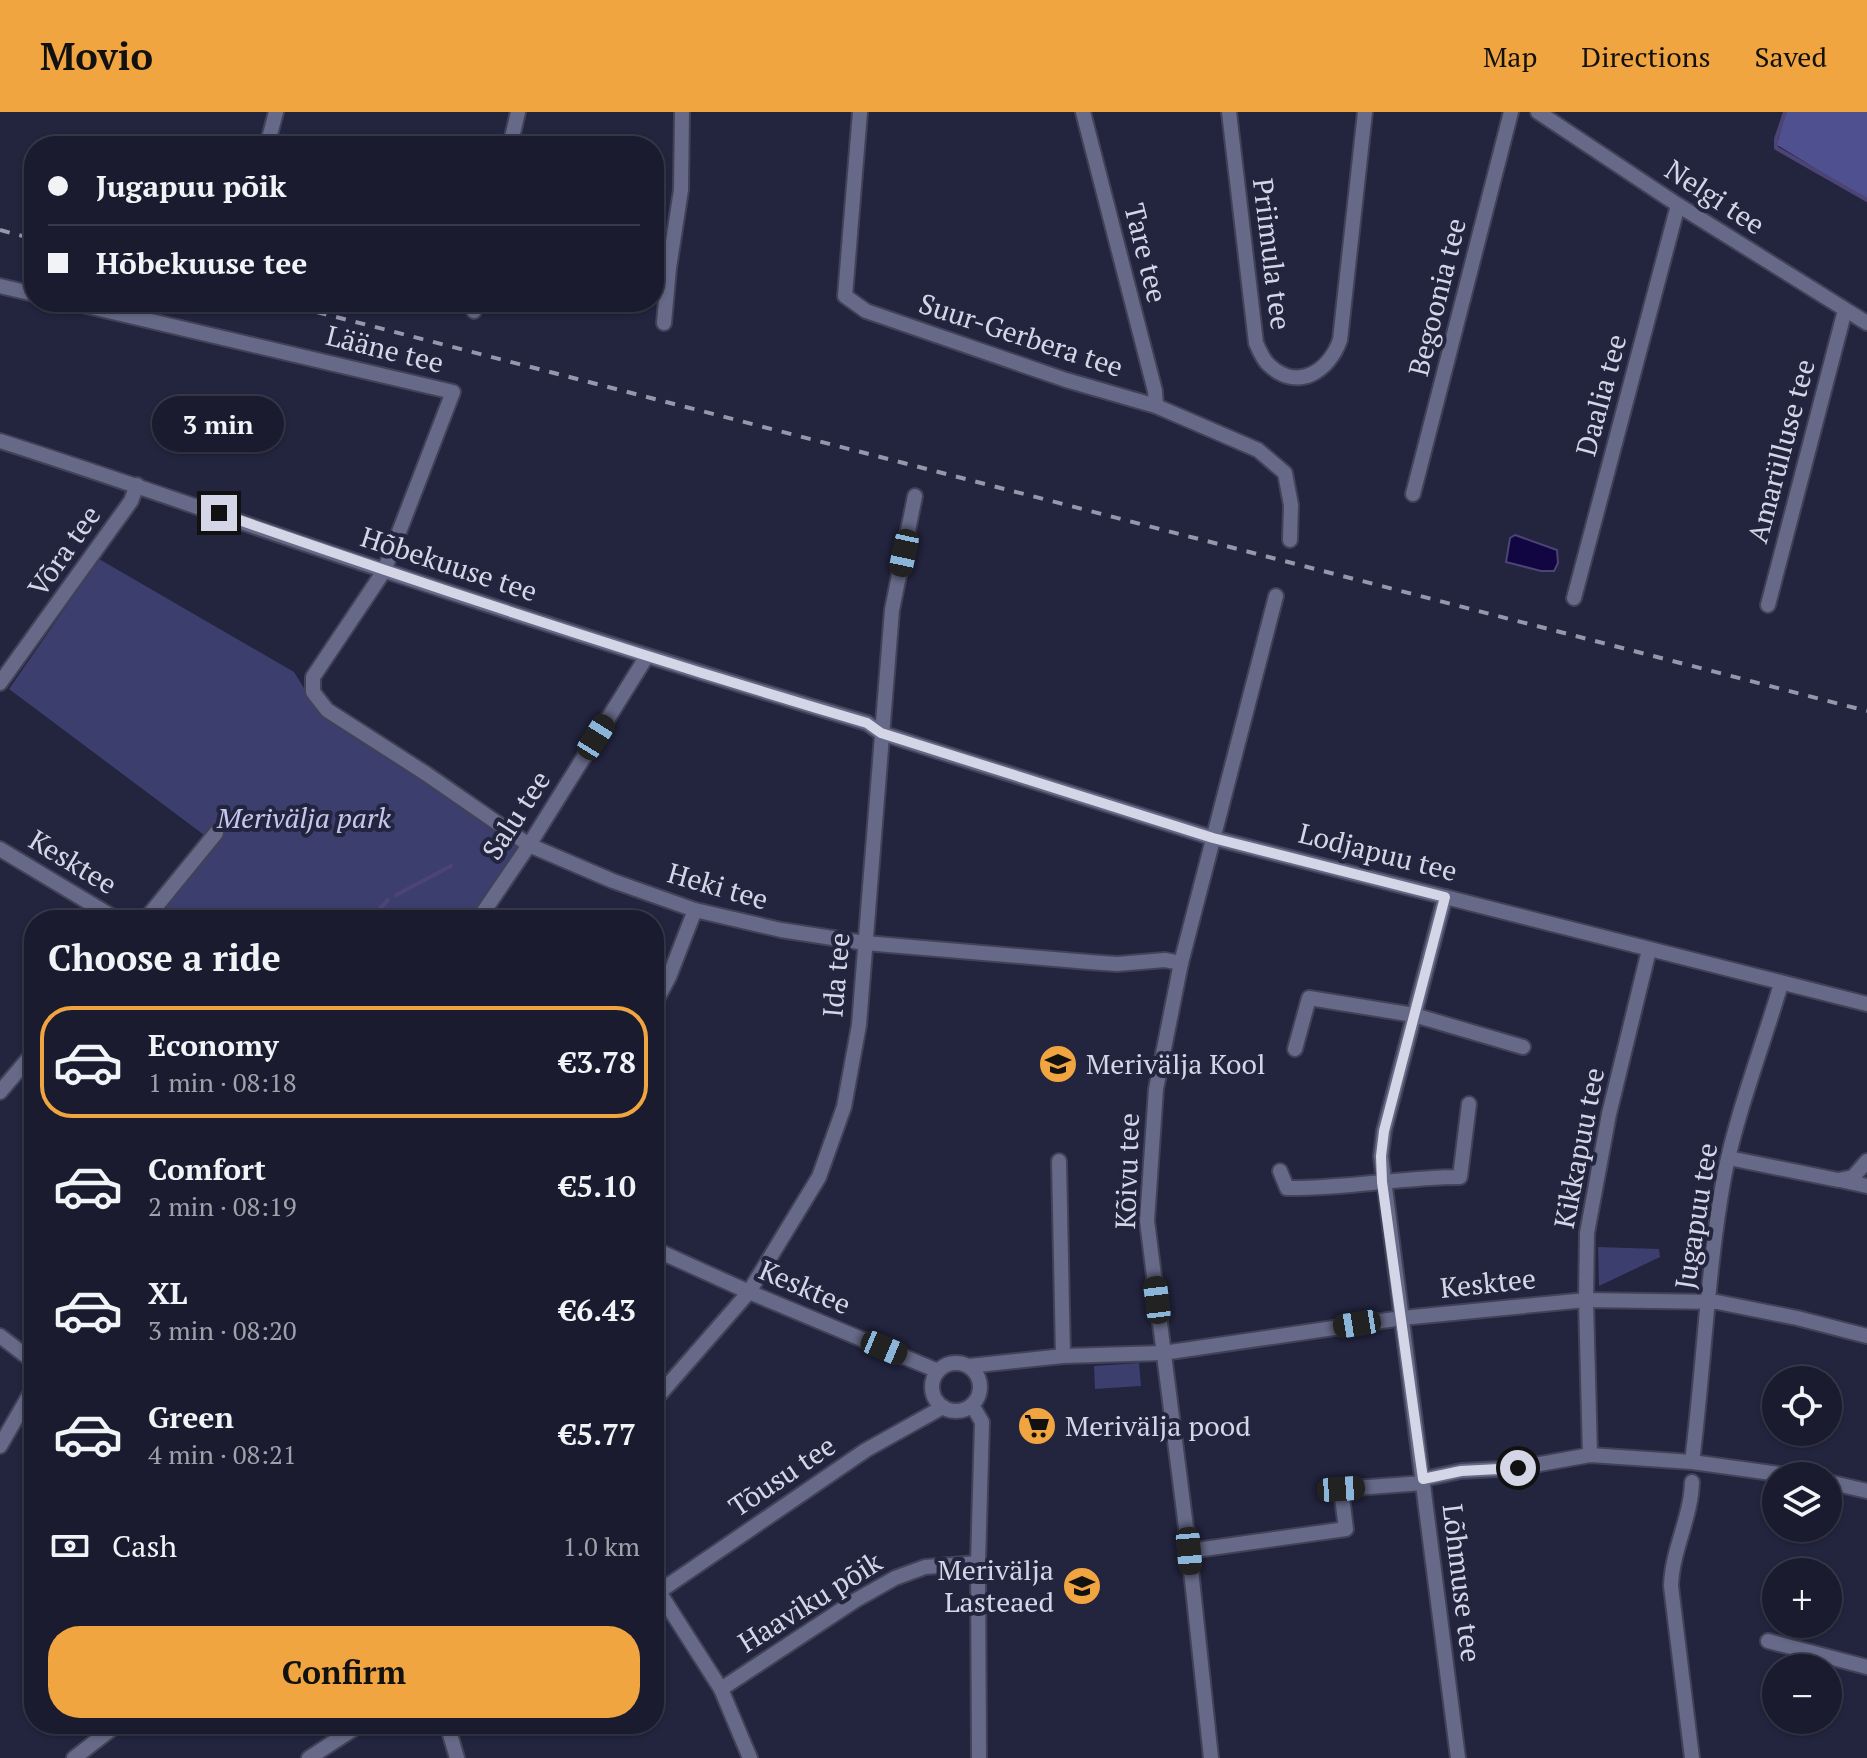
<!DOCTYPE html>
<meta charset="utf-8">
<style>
:root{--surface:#1a1b2e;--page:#232436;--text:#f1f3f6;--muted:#9fa1aa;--line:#38394a;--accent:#f1a540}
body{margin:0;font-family:"PT Serif",serif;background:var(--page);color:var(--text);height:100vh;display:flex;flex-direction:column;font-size:30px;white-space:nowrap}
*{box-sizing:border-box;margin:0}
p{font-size:26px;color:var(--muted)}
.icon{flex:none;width:44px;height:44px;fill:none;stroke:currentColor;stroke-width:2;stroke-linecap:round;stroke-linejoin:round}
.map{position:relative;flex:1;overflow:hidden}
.panel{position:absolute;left:24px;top:798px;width:640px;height:824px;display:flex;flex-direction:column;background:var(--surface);border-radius:32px;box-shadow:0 2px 6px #0004,0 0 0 2px var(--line)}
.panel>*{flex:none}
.banner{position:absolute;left:24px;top:24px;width:640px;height:176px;border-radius:32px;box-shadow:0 2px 6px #0004,0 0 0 2px var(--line);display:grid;align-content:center;height:176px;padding:0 24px;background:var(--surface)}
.tools{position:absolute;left:1762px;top:1254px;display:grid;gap:16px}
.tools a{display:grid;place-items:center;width:80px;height:80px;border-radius:50%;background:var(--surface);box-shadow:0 2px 6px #0004,0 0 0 2px var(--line);font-size:40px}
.end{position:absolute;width:36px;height:36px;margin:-18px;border:10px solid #d4d6e7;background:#111;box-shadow:0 0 0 4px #111}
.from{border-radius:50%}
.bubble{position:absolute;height:56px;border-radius:28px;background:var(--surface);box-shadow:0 2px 6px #0004,0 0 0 2px var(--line);font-size:26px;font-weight:700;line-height:56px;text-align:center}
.car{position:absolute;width:24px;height:48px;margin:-24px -12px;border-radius:10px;box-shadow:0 0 6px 2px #0007;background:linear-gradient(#222 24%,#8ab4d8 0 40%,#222 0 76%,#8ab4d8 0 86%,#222 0)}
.banner b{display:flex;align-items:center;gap:28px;height:76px;font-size:30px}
.banner b+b{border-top:2px solid var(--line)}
.banner i{width:20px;height:20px;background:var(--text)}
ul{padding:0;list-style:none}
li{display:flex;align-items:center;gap:24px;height:112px;margin:0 16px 12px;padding:0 8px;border:4px solid transparent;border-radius:32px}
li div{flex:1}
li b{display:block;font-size:30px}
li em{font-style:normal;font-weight:700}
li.active{border-color:var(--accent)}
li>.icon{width:72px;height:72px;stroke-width:1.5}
h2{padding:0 24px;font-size:36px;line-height:96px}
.pay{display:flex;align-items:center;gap:20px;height:88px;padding:0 24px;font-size:30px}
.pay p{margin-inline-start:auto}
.button{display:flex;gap:16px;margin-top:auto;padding:16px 24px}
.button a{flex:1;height:92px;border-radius:32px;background:var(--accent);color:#111;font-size:32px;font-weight:700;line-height:92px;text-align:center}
header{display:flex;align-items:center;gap:48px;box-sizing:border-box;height:112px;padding:0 40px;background:var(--accent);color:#111}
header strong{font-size:38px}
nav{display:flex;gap:44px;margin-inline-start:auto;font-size:28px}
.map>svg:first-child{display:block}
</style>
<header>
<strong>Movio</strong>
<nav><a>Map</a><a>Directions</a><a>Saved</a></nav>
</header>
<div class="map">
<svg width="1867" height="1646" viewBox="0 0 1867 1646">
<rect width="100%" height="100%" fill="#23243e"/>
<g fill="#3c3e6d">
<polygon points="99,447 294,560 314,592 521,731 468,808 135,807 204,723 9,577"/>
<polygon points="1598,1135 1659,1137 1660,1145 1599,1174"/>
<polygon points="1139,1251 1141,1274 1095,1277 1094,1254"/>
</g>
<polygon fill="#4e5090" points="1785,0 1867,0 1867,88 1777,33"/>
<polygon fill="#110642" stroke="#4c4474" stroke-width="2" points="1515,423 1557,438 1558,451 1554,459 1541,459 1506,450 1510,426"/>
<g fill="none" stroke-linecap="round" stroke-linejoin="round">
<g stroke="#4c4474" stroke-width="4">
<polyline points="1785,0 1776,27 1776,36 1867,88"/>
<polyline points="396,783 451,754"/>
<polyline points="369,808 388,788"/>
</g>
<defs>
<g id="minor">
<polyline points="860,0 845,184 866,199 1066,268 1156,294 1258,338 1285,361 1291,393 1290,428"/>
<polyline points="1083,0 1155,279 1156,294"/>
<path d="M1229,0L1256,231C1259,238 1263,248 1269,253C1298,280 1329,259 1340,228L1365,0"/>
<polyline points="1538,0 1678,93 1867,211"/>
<polyline points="267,34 276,0"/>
<polyline points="510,34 518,0"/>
<polyline points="0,174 34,182"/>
<polyline points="70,190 453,280 384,459 313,565 313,580 327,598 425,661 529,733 613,769 695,798 781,818 865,831 1089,850 1117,852 1165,848 1181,851"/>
<polyline points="474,199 476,190"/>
<polyline points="664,211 669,156 681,78 682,0"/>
<path d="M0,329C129,370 255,416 383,458C544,512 705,563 867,611L881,621L937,639L1213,726L1867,892"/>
<polyline points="1413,382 1511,0"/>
<polyline points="1574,486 1678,93"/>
<polyline points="1768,493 1845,198"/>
<polyline points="0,571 131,389 137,373"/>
<polyline points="0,737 118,808"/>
<polyline points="1445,785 1384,1019 1381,1044 1458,1646"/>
<polyline points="145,808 216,721"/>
<polyline points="478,808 529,733 647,544"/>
<polyline points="654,893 669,865 695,798"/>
<polyline points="1295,937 1309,886 1414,903 1523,935"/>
<polyline points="0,980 34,940"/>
<polyline points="1729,1046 1838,1068 1853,1065 1867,1049"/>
<polyline points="1059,1049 1063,1244"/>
<path d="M1280,1059L1287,1076C1345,1077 1402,1065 1460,1065L1469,992"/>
<polyline points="1840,1068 1867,1074"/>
<polyline points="654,1137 749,1180 938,1259"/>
<polyline points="0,1224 34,1250"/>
<circle cx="956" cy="1275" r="24"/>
<polyline points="969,1254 1063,1244 1163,1241 1402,1206 1586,1188 1717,1190 1797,1206 1867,1224"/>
<polyline points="654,1289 749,1180 819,1065 844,995 859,913 892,498 915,384"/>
<polyline points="972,1293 982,1310 978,1451 979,1646"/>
<polyline points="0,1334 34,1275"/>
<polyline points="1590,1343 1586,1188 1587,1121 1609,1002 1649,838"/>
<path d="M1692,1350C1704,1255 1707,1159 1724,1065C1736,1003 1763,933 1781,872"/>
<polyline points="1423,1367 1461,1359 1518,1356 1590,1343 1692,1350 1794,1364"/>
<polyline points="1828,1370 1867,1379"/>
<polyline points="1189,1439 1346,1417 1341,1377 1423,1371"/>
<polyline points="659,1480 721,1577 750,1646"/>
<polyline points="654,1483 866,1338 943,1295"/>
<polyline points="1768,1529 1867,1555"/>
<polyline points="721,1577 856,1488 895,1466 925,1455 978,1451"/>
<polyline points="447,1612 457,1646"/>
<polyline points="74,1646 118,1612"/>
<polyline points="309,1646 361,1612"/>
<polyline points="1211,1646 1189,1439 1147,1109 1156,977 1181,851 1276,484"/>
<path d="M1692,1646L1671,1474C1672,1438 1691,1406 1692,1370"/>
</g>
</defs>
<use href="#minor" stroke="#414157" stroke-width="18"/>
<use href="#minor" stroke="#666987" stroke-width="14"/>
<g stroke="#9597ab" stroke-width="4" stroke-dasharray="10 10" stroke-linecap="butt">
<polyline points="0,118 34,127"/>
<polyline points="278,190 1867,599"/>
</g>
</g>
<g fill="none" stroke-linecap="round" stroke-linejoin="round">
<path stroke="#d4d6e7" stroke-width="10" d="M219,401C434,476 650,547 867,611L881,621L1213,726L1445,785L1384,1019L1381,1044L1382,1070L1423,1367L1461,1359L1518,1356"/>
</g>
<defs>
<symbol id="school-disc" viewBox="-11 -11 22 22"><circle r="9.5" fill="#f1a540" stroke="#23243e"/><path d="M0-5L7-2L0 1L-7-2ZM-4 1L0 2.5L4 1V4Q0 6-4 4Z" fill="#111"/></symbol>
<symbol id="supermarket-disc" viewBox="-11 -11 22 22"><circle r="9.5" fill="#f1a540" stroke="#23243e"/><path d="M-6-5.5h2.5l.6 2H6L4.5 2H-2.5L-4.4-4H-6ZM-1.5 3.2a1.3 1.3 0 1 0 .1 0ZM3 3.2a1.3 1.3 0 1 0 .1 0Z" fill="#111"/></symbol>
</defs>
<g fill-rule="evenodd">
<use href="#school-disc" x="1036" y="930" width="44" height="44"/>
<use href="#supermarket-disc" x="1015" y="1292" width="44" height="44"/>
<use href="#school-disc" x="1060" y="1452" width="44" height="44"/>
</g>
<g text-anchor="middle" stroke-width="8" stroke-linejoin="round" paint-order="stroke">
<g font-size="28" fill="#d4d6e7" stroke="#23243e">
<text transform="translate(1715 85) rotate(33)" y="10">Nelgi tee</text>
<text transform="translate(1146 141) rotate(76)" y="10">Tare tee</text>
<text transform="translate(1272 142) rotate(83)" y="10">Priimula tee</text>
<text transform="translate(1437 185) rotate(-76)" y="10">Begoonia tee</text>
<text transform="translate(1021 223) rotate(18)" y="10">Suur-Gerbera tee</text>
<text transform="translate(385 237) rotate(14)" y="10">Lääne tee</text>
<text transform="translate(1601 283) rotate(-75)" y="10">Daalia tee</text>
<text transform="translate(1781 339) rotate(-75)" y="10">Amarülluse tee</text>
<text transform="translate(64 439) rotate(-55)" y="10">Võra tee</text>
<text transform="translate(449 452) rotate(18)" y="10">Hõbekuuse tee</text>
<text transform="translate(516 703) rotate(-57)" y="10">Salu tee</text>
<text transform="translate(1378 740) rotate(14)" y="10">Lodjapuu tee</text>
<text transform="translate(73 750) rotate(31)" y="10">Kesktee</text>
<text transform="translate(718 774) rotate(16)" y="10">Heki tee</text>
<text transform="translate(836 863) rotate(-85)" y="10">Ida tee</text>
<text transform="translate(1579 1036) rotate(-79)" y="10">Kikkapuu tee</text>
<text transform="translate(1127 1059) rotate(-88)" y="10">Kõivu tee</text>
<text transform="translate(1696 1104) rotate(-81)" y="10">Jugapuu tee</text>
<text transform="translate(1488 1171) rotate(-6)" y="10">Kesktee</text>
<text transform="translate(805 1175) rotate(23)" y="10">Kesktee</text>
<text transform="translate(782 1364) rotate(-34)" y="10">Tõusu tee</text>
<text transform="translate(1462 1471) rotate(83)" y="10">Lõhmuse tee</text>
<text transform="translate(810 1490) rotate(-32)" y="10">Haaviku põik</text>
</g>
<g font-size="28" font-style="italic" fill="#c4c8ee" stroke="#23243e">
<text x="304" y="716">Merivälja park</text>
</g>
<g font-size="28" fill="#d4d6e7" stroke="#23243e" text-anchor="start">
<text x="1086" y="962">Merivälja Kool</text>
<text x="1065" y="1324">Merivälja pood</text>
<text x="1054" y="1468" text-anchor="end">Merivälja<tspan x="1054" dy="32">Lasteaed</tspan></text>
</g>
</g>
</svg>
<div class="tools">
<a><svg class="icon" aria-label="locate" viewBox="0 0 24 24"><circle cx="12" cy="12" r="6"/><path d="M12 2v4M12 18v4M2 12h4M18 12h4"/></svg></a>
<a><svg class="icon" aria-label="layers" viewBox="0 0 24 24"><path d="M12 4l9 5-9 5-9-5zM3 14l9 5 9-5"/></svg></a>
<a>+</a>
<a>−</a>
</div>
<i class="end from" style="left:1518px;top:1356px"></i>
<i class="end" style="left:219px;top:401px"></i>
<div class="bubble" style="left:152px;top:284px;width:132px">3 min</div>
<i class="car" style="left:904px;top:441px;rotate:192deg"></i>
<i class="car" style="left:596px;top:625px;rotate:32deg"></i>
<i class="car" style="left:1157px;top:1188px;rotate:353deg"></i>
<i class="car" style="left:1357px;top:1212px;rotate:261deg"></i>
<i class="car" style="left:884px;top:1236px;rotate:113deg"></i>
<i class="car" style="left:1341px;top:1377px;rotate:86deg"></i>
<i class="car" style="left:1189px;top:1439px;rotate:175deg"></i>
<div class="banner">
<b><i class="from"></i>Jugapuu põik</b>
<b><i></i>Hõbekuuse tee</b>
</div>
<section class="panel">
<h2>Choose a ride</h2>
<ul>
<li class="active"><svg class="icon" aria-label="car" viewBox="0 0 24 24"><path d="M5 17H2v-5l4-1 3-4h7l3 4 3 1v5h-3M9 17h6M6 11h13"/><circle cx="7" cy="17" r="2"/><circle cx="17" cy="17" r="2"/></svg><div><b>Economy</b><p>1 min · 08:18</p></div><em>€3.78</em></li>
<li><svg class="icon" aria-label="car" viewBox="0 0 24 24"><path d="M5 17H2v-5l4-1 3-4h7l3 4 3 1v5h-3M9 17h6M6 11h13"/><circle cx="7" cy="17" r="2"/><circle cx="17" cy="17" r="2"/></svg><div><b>Comfort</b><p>2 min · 08:19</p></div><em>€5.10</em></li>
<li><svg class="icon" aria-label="car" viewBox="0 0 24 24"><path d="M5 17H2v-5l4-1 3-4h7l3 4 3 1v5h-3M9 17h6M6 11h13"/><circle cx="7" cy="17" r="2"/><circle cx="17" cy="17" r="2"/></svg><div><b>XL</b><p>3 min · 08:20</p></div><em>€6.43</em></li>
<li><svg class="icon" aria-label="car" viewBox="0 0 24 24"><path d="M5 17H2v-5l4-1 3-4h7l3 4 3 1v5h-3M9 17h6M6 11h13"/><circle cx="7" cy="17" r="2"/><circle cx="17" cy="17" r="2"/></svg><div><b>Green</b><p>4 min · 08:21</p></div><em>€5.77</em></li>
</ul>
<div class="pay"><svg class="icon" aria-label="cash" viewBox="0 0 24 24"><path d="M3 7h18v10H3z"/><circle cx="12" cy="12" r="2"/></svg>Cash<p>1.0 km</p></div>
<div class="button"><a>Confirm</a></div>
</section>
</div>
